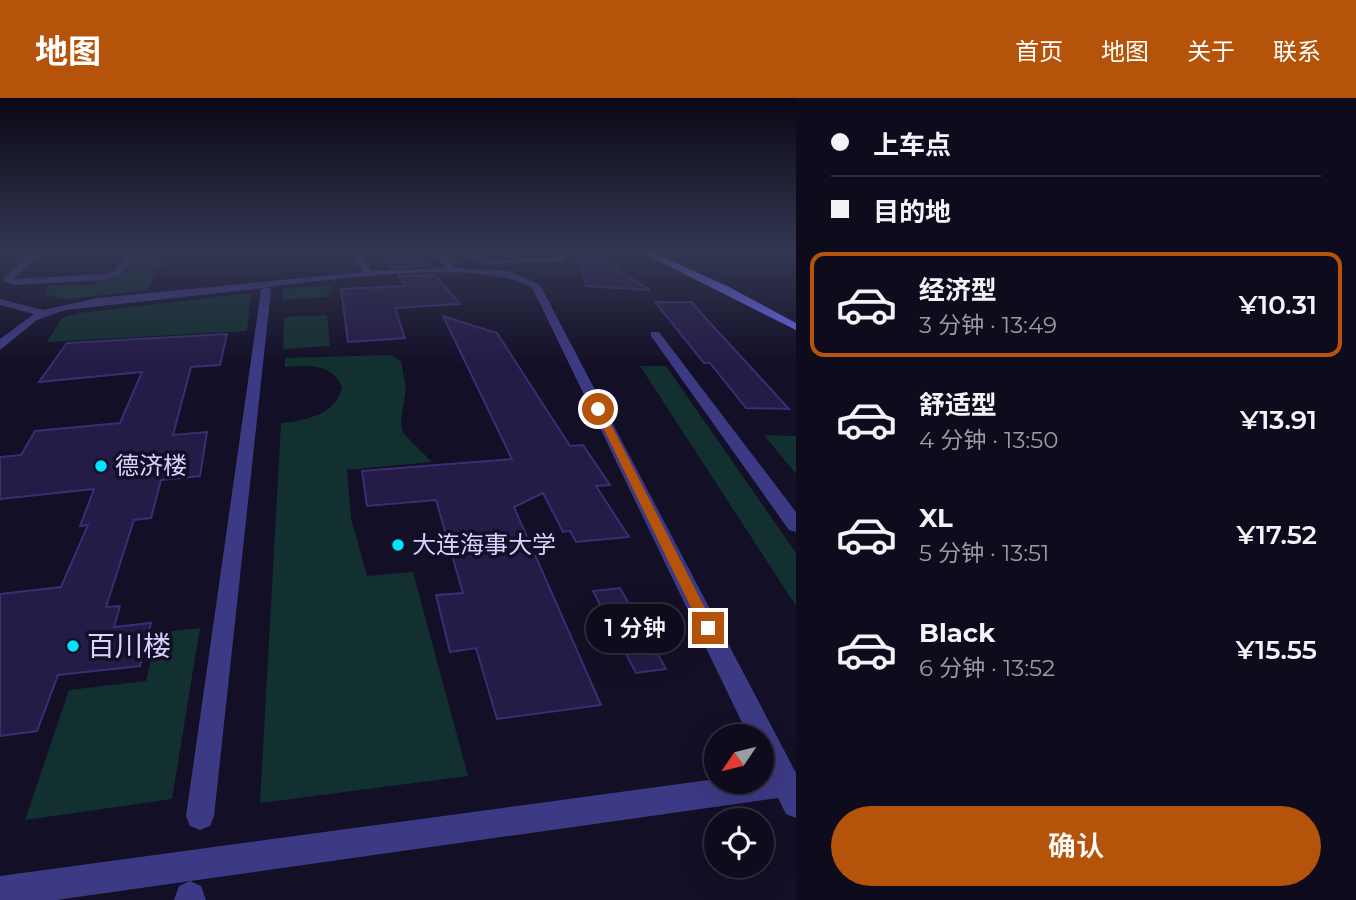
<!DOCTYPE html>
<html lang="zh">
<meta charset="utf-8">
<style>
:root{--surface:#0e0b1c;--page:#171425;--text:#f1f3f6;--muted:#9b9ba3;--line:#2e2b3b;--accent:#b45309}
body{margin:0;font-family:Montserrat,"Noto Sans SC",sans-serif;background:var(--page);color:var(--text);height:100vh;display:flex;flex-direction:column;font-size:26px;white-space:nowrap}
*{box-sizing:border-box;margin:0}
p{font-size:23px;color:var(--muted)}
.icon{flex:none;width:38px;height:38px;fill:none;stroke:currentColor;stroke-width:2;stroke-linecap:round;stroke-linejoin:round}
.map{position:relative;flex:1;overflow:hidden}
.panel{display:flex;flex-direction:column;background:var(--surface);width:560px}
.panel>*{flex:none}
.banner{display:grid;align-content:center;height:154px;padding:0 35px;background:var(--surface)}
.needle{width:46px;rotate:235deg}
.controls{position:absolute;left:704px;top:626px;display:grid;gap:14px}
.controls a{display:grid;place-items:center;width:70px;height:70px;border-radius:50%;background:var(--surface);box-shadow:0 7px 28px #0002,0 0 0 2px var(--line);font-size:35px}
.end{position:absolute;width:32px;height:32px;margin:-16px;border:9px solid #b45309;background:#fff;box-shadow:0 0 0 4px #fff}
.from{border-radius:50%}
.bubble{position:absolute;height:49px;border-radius:24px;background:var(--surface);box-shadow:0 7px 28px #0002,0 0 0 2px var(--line);font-size:23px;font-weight:600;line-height:49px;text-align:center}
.banner b{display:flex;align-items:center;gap:24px;height:66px;font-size:26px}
.banner b+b{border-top:2px solid var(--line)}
.banner i{width:18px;height:18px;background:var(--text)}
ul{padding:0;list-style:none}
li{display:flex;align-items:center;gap:21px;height:105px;margin:0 14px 10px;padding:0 21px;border:4px solid transparent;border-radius:14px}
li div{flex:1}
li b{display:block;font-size:26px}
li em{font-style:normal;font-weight:600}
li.active{border-color:var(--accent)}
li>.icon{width:63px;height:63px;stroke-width:1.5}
.primary-button{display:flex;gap:14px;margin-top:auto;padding:14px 35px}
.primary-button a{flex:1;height:80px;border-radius:42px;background:var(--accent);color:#fff;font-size:28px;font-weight:600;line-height:80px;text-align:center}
header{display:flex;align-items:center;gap:42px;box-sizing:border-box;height:98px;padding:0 35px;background:var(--accent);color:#fff}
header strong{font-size:33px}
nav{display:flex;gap:38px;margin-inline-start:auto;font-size:24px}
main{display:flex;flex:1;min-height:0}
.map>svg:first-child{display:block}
</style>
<header>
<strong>地图</strong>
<nav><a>首页</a><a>地图</a><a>关于</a><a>联系</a></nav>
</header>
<main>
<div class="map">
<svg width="796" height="802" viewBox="0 0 796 802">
<rect width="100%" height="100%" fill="#130f26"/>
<g fill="#12302f">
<path d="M140,154H168L147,192L62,202L45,196L50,187H95L97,184C124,180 126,176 140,154Z"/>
<polygon points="331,187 327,199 282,202 283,191"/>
<polygon points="251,195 247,233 47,244 62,220 80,215"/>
<polygon points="327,217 330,248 283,251 284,219"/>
<path d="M390,257L401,263L406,290L401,323L403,335L432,364L347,372L351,420L367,478L413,474L468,678L260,705L281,325C305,323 337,316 342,289C332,265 307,267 285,269V260Z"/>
<polygon points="640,268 666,268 796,455 796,508"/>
<polygon points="764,337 796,338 796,376"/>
<polygon points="200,530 172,701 25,722 69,592 146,583 157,535"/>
</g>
<g fill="#241b47" stroke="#3b2d73" stroke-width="2">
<polygon points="381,154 414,154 427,168 392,170"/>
<polygon points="578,154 589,154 650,192 586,188"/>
<polygon points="435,177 460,206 395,210 405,240 348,244 341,191 406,188 399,178"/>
<polygon points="655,204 691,204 789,311 746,310 710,265 704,265"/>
<polygon points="443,218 497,235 570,348 583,347 610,387 596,388 629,439 576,444 570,433 563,434 543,395 514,409 601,607 497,621 476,550 450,554 436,497 463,495 436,402 367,408 362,373 512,361"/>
<polygon points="227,236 220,267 191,269 173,337 207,334 200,378 161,382 151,420 134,422 106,509 120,508 114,529 151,525 140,568 58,577 37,633 0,638 0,496 61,489 88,427 80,428 94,391 0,401 0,359 21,357 35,333 120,325 142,274 39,284 67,245"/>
<polygon points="620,490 666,571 636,575 593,493"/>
</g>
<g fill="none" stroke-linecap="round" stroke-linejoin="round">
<polygon fill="#3d3a85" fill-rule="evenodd" points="459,154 467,154 485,162 556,160 550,154 557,154 565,162 562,164 484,166"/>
<g fill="#3d3a85" fill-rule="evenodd">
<polygon points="33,154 42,154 14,181 104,176 115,173 128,154 136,154 121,177 105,182 15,187 4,184 4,180"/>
<path d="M352,154H360L371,173L446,170L432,154H441L456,170L509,173L540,187L796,675V720L786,716L778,700L56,802H0V778L716,681V684H761V674H766L761,665V639H749L533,191C489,158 323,183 267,189L271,192L214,718L210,728L200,732L190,728L186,718L261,192L264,190L65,212L37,222L0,252V241L34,216L0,207V201L43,212L98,200L363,174Z"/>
<polygon points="651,234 659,234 796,414 796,434 789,432 651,238"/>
<polygon points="190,783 201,788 206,802 174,802 179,788"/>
</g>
<polygon fill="#6f6bff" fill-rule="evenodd" points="641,154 652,154 729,189 796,225 796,232"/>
</g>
<linearGradient id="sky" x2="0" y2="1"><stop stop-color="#0a0815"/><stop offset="0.58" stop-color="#333752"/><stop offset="1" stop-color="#333752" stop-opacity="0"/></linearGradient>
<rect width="796" height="266" fill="url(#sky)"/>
<polygon fill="#b45309" points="598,308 603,311 713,526 713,534 703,534 594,311"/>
<g fill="#00e5ff" stroke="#130f26" stroke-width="2.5">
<circle cx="101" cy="368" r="7"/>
<circle cx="398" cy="447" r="7"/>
<circle cx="73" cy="548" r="7"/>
</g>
<g text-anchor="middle" stroke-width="7" stroke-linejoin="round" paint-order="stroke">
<g font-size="24" fill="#d9d4ff" stroke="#130f26" text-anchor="start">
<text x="115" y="376">德济楼</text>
<text x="412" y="455">大连海事大学</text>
</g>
<g font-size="28" fill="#d9d4ff" stroke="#130f26" text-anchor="start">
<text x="87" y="558">百川楼</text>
</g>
</g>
</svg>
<div class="controls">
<a><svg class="needle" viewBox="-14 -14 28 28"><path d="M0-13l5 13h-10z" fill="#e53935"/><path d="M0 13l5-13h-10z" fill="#9b9ba3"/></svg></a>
<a><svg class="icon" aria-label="locate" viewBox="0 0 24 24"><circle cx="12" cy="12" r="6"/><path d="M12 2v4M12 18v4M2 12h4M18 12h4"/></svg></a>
</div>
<i class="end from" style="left:598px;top:311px"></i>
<i class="end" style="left:708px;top:530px"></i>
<div class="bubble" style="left:586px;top:506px;width:98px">1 分钟</div>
</div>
<section class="panel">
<div class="banner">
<b><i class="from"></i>上车点</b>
<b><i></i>目的地</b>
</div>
<ul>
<li class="active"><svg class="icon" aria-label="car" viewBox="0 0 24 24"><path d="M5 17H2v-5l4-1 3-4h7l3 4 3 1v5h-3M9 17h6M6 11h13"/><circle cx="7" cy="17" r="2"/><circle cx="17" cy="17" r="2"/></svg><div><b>经济型</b><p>3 分钟 · 13:49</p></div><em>¥10.31</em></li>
<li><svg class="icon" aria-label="car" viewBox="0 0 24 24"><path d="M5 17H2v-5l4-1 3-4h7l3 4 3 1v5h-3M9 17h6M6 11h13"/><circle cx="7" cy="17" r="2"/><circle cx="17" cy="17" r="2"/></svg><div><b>舒适型</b><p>4 分钟 · 13:50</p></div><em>¥13.91</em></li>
<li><svg class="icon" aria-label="car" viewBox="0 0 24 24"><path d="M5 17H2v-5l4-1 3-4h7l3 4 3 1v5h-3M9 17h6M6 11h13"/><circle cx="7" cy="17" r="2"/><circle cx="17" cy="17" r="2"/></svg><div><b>XL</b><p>5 分钟 · 13:51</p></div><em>¥17.52</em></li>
<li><svg class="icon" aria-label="car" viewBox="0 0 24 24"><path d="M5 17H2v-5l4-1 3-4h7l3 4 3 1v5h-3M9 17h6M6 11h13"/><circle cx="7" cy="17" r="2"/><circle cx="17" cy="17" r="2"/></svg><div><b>Black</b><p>6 分钟 · 13:52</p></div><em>¥15.55</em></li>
</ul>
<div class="primary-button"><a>确认</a></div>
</section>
</main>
